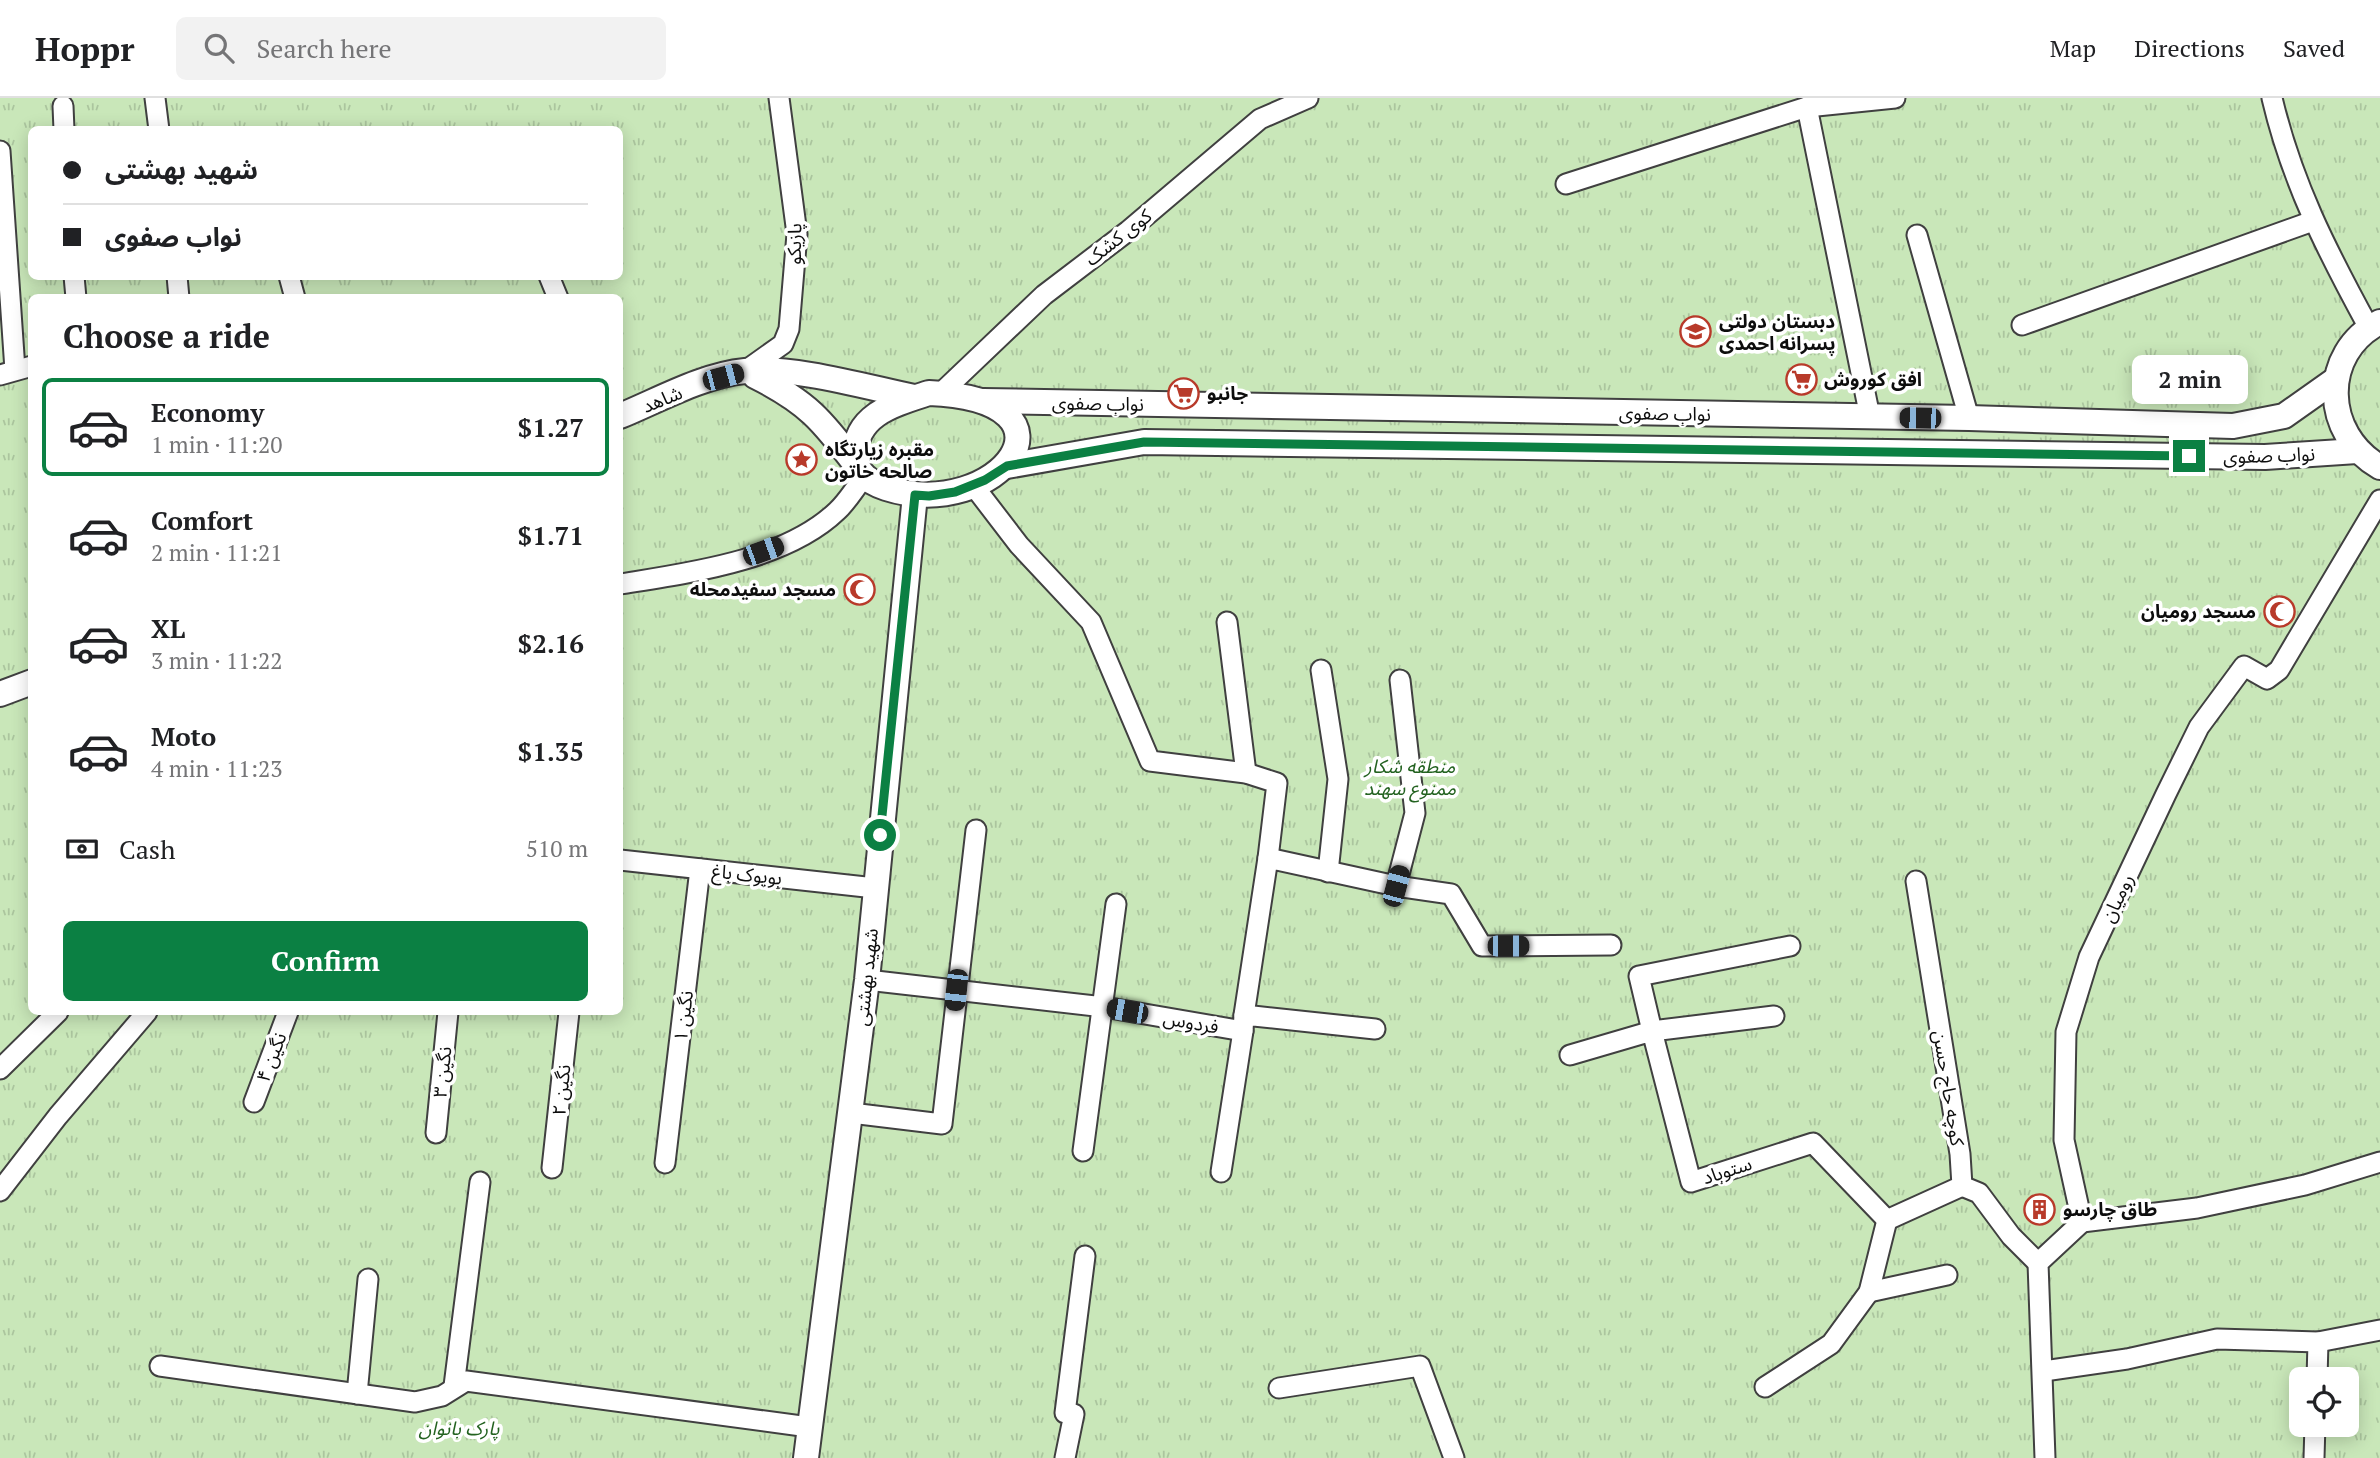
<!DOCTYPE html>
<meta charset="utf-8">
<style>
:root{--surface:#fff;--page:#f2f2f2;--text:#202124;--muted:#757577;--line:#e0e0e0;--accent:#0b8043}
body{margin:0;font-family:"PT Serif","Noto Sans Arabic",serif;background:var(--page);color:var(--text);height:100vh;display:flex;flex-direction:column;font-size:26px;white-space:nowrap}
*{box-sizing:border-box;margin:0}
p{font-size:23px;color:var(--muted)}
.icon{flex:none;width:38px;height:38px;fill:none;stroke:currentColor;stroke-width:2;stroke-linecap:round;stroke-linejoin:round}
.map{position:relative;flex:1;overflow:hidden}
.panel{position:absolute;left:28px;top:196px;width:595px;height:721px;display:flex;flex-direction:column;background:var(--surface);border-radius:10px;box-shadow:0 4px 18px #0003}
.panel>*{flex:none}
.hud{position:absolute;left:28px;top:28px;width:595px;height:154px;border-radius:10px;box-shadow:0 4px 18px #0003;display:grid;align-content:center;height:154px;padding:0 35px;background:var(--surface)}
.buttons{position:absolute;left:2289px;top:1269px;display:grid;gap:14px}
.buttons a{display:grid;place-items:center;width:70px;height:70px;border-radius:10px;background:var(--surface);box-shadow:0 4px 18px #0003;font-size:35px}
.end{position:absolute;width:32px;height:32px;margin:-16px;border:9px solid #0b8043;background:#fff;box-shadow:0 0 0 4px #fff}
.from{border-radius:50%}
.bubble{position:absolute;height:49px;border-radius:10px;background:var(--surface);box-shadow:0 4px 18px #0003;font-size:23px;font-weight:600;line-height:49px;text-align:center}
.car{position:absolute;width:21px;height:42px;margin:-21px -10px;border-radius:9px;box-shadow:0 0 5px 2px #0007;background:linear-gradient(#222 24%,#8ab4d8 0 40%,#222 0 76%,#8ab4d8 0 86%,#222 0)}
.hud b{display:flex;align-items:center;gap:24px;height:66px;font-size:26px}
.hud b+b{border-top:2px solid var(--line)}
.hud i{width:18px;height:18px;background:var(--text)}
ul{padding:0;list-style:none}
li{display:flex;align-items:center;gap:21px;height:98px;margin:0 14px 10px;padding:0 21px;border:4px solid transparent;border-radius:10px}
li div{flex:1}
li b{display:block;font-size:26px}
li em{font-style:normal;font-weight:600}
li.on{border-color:var(--accent)}
li>.icon{width:63px;height:63px;stroke-width:1.5}
h2{padding:0 35px;font-size:32px;line-height:84px}
.pay{display:flex;align-items:center;gap:18px;height:77px;padding:0 35px;font-size:26px}
.pay p{margin-inline-start:auto}
.button{display:flex;gap:14px;margin-top:auto;padding:14px 35px}
.button a{flex:1;height:80px;border-radius:10px;background:var(--accent);color:#fff;font-size:28px;font-weight:600;line-height:80px;text-align:center}
header{display:flex;align-items:center;gap:42px;box-sizing:border-box;height:98px;padding:0 35px;background:var(--surface);border-bottom:2px solid var(--line)}
header strong{font-size:33px}
nav{display:flex;gap:38px;margin-inline-start:auto;font-size:24px}
.search{width:490px;height:63px;background:var(--page);display:flex;align-items:center;gap:18px;box-sizing:border-box;padding:0 24px;border-radius:10px;color:var(--muted);font-size:26px}
.map>svg:first-child{display:block}
</style>
<header>
<strong>Hoppr</strong>
<div class="search"><svg class="icon" aria-label="search" viewBox="0 0 24 24"><circle cx="10" cy="10" r="6"/><path d="M15 15l6 6"/></svg>Search here</div>
<nav><a>Map</a><a>Directions</a><a>Saved</a></nav>
</header>
<div class="map">
<svg width="2380" height="1360" viewBox="0 0 2380 1360">
<defs>
<pattern id="park-tufts" width="24" height="20" patternUnits="userSpaceOnUse" patternTransform="scale(1.75)"><rect width="24" height="20" fill="#c9e7b9"/><path d="M3 7l-1-3M5 7V3M7 7l1-3M15 17l-1-3M17 17v-4M19 17l1-3" fill="none" stroke="#abc59e"/></pattern>
</defs>
<rect width="100%" height="100%" fill="#fefeee"/>
<path fill="url(#park-tufts)" fill-rule="evenodd" d="M0,0H2380V1360H0ZM32,32H620V178H32ZM32,200H620V914H32ZM2301,1281H2347V1326H2301Z"/>
<g fill="none" stroke-linecap="round" stroke-linejoin="round">
<defs>
<g id="minor">
<polyline points="155,0 159,32"/>
<path d="M2272,0C2292,85 2327,153 2369,230"/>
<polyline points="63,8 64,32"/>
<polyline points="1807,9 1870,319"/>
<polyline points="0,53 15,272"/>
<polyline points="1566,86 1807,9 1895,0"/>
<polyline points="1917,137 1969,320"/>
<polyline points="74,178 76,200"/>
<polyline points="177,178 179,200"/>
<polyline points="289,178 295,200"/>
<polyline points="549,178 558,200"/>
<polyline points="2022,227 2313,123"/>
<polyline points="745,273 783,246 789,231 797,136 779,0"/>
<polyline points="0,277 32,268"/>
<polyline points="941,295 1044,197 1128,133 1260,21 1308,0"/>
<polyline points="973,387 1019,447 1091,524 1150,663 1246,675 1277,685 1268,760"/>
<path d="M620,486C688,475 785,463 837,413C847,404 855,390 864,379"/>
<polyline points="1227,524 1246,675"/>
<polyline points="1321,572 1338,681 1328,774"/>
<polyline points="620,762 875,790"/>
<polyline points="1916,783 1960,1056 1962,1088 1979,1095 2011,1138 2038,1165"/>
<polyline points="1396,788 1415,715 1400,582"/>
<polyline points="867,882 1104,909 1243,933 1244,917 1375,931"/>
<polyline points="1244,917 1268,760 1396,788 1451,796 1482,848 1611,847"/>
<polyline points="1774,918 1652,933 1639,878 1790,848"/>
<polyline points="1570,957 1652,933 1691,1084 1813,1045 1887,1122 1962,1088"/>
<polyline points="0,971 58,914"/>
<polyline points="254,1004 288,914"/>
<polyline points="851,1015 942,1026 976,732"/>
<polyline points="436,1035 448,914"/>
<polyline points="1083,1053 1116,806"/>
<polyline points="665,1065 700,771"/>
<polyline points="552,1070 569,914"/>
<polyline points="1221,1074 1243,933"/>
<polyline points="0,1093 58,1018 147,914"/>
<polyline points="2082,1124 2197,1110 2305,1087 2380,1064"/>
<polyline points="1869,1194 1947,1177"/>
<polyline points="160,1268 415,1304 442,1298 466,1283 809,1329"/>
<polyline points="2044,1273 2127,1261 2217,1241 2318,1244 2380,1232"/>
<polyline points="2317,1281 2318,1244"/>
<polyline points="454,1288 480,1084"/>
<polyline points="1765,1289 1831,1246 1869,1194 1887,1122"/>
<polyline points="1279,1290 1420,1268 1454,1360"/>
<polyline points="357,1296 368,1181"/>
<polyline points="1065,1360 1074,1316 1065,1315 1085,1158"/>
<polyline points="2045,1360 2038,1165 2082,1124 2064,1042 2066,934 2089,859 2166,696 2199,629 2244,568 2267,581 2279,572 2380,402"/>
<polyline points="2314,1360 2315,1326"/>
</g>
<g id="tertiary">
<path d="M2380,224C2319,255 2323,337 2380,369"/>
<path d="M755,278C807,304 822,322 856,367"/>
<path d="M929,295C1094,302 998,426 886,390C871,385 856,376 855,358C855,316 895,306 929,295Z"/>
<polyline points="983,303 1969,320 2233,328 2284,318 2335,282"/>
<path d="M620,318C659,302 703,277 745,273C794,268 866,289 914,299"/>
<polyline points="1007,368 1144,344 2265,359 2357,353"/>
<polyline points="0,596 32,584"/>
<polyline points="806,1360 867,882 915,397"/>
</g>
</defs>
<use href="#minor" stroke="#404040" stroke-width="23"/>
<use href="#tertiary" stroke="#404040" stroke-width="28"/>
<use href="#minor" stroke="#fff" stroke-width="19"/>
<use href="#tertiary" stroke="#fff" stroke-width="24"/>
</g>
<g fill="none" stroke-linecap="round" stroke-linejoin="round">
<polyline stroke="#0b8043" stroke-width="9" points="880,737 915,397 929,398 955,394 985,382 1007,368 1144,344 2189,358"/>
</g>
<defs>
<symbol id="school-ring" viewBox="-11 -11 22 22"><circle r="9.5" fill="#fff" stroke="#b83a2a" stroke-width="1.5"/><path d="M0-5L7-2L0 1L-7-2ZM-4 1L0 2.5L4 1V4Q0 6-4 4Z" fill="#b83a2a"/></symbol>
<symbol id="supermarket-ring" viewBox="-11 -11 22 22"><circle r="9.5" fill="#fff" stroke="#b83a2a" stroke-width="1.5"/><path d="M-6-5.5h2.5l.6 2H6L4.5 2H-2.5L-4.4-4H-6ZM-1.5 3.2a1.3 1.3 0 1 0 .1 0ZM3 3.2a1.3 1.3 0 1 0 .1 0Z" fill="#b83a2a"/></symbol>
<symbol id="sight-ring" viewBox="-11 -11 22 22"><circle r="9.5" fill="#fff" stroke="#b83a2a" stroke-width="1.5"/><path d="M0-6L1.8-2.2L6-1.7L2.9 1.2L3.7 5.4L0 3.3L-3.7 5.4L-2.9 1.2L-6-1.7L-1.8-2.2Z" fill="#b83a2a"/></symbol>
<symbol id="mosque-ring" viewBox="-11 -11 22 22"><circle r="9.5" fill="#fff" stroke="#b83a2a" stroke-width="1.5"/><path d="M3.5-4.9A6 6 0 1 0 3.5 4.9A5 5 0 1 1 3.5-4.9Z" fill="#b83a2a"/></symbol>
<symbol id="building-ring" viewBox="-11 -11 22 22"><circle r="9.5" fill="#fff" stroke="#b83a2a" stroke-width="1.5"/><path d="M-4-6H4V6H1V3H-1V6H-4ZM-2.5-4.3h1.7v1.8h-1.7ZM.8-4.3h1.7v1.8H.8ZM-2.5-1h1.7V.8h-1.7ZM.8-1h1.7V.8H.8Z" fill="#b83a2a"/></symbol>
</defs>
<g fill-rule="evenodd">
<use href="#school-ring" x="1678" y="216" width="35" height="35"/>
<use href="#supermarket-ring" x="1784" y="264" width="35" height="35"/>
<use href="#supermarket-ring" x="1166" y="278" width="35" height="35"/>
<use href="#sight-ring" x="784" y="344" width="35" height="35"/>
<use href="#mosque-ring" x="842" y="474" width="35" height="35"/>
<use href="#mosque-ring" x="2262" y="496" width="35" height="35"/>
<use href="#building-ring" x="2022" y="1094" width="35" height="35"/>
</g>
<g text-anchor="middle" stroke-width="7" stroke-linejoin="round" paint-order="stroke">
<g font-size="19" fill="#0d0d0d" stroke="#fff">
<text transform="translate(1118 139) rotate(-38)" y="7">کوی کشک</text>
<text transform="translate(794 146) rotate(-89)" y="7">پازیکو</text>
<text transform="translate(662 301) rotate(-22)" y="7">شاهد</text>
<text transform="translate(1098 305) rotate(1)" y="7">نواب صفوی</text>
<text transform="translate(1665 315) rotate(1)" y="7">نواب صفوی</text>
<text transform="translate(2269 357) rotate(-2)" y="7">نواب صفوی</text>
<text transform="translate(747 776) rotate(6)" y="7">بویوک باغ</text>
<text transform="translate(2117 800) rotate(-65)" y="7">رومیان</text>
<text transform="translate(866 879) rotate(-84)" y="7">شهید بهشتی</text>
<text transform="translate(683 918) rotate(-83)" y="7">نگین ۱</text>
<text transform="translate(1191 924) rotate(10)" y="7">فردوس</text>
<text transform="translate(271 959) rotate(-69)" y="7">نگین ۴</text>
<text transform="translate(442 974) rotate(-84)" y="7">نگین ۳</text>
<text transform="translate(1949 990) rotate(81)" y="7">کوچه حاج حسن</text>
<text transform="translate(561 992) rotate(-84)" y="7">نگین ۲</text>
<text transform="translate(1727 1072) rotate(-18)" y="7">ستوباد</text>
</g>
<g font-size="19" font-weight="bold" fill="#0d0d0d" stroke="#fff" text-anchor="start">
<text x="1719" y="230">دبستان دولتی<tspan x="1719" dy="22">پسرانه احمدی</tspan></text>
<text x="1824" y="288">افق کوروش</text>
<text x="1207" y="302">جانبو</text>
<text x="825" y="358">مقبره زیارتگاه<tspan x="825" dy="22">صالحه خاتون</tspan></text>
<text x="836" y="498" text-anchor="end">مسجد سفیدمحله</text>
<text x="2256" y="520" text-anchor="end">مسجد رومیان</text>
<text x="2063" y="1118">طاق چارسو</text>
</g>
<g font-size="19" font-style="italic" fill="#236220" stroke="#fff">
<text x="1410" y="675">منطقه شکار<tspan x="1410" dy="22">ممنوع سهند</tspan></text>
<text x="459" y="1337">پارک بانوان</text>
</g>
</g>
</svg>
<div class="buttons">
<a><svg class="icon" aria-label="locate" viewBox="0 0 24 24"><circle cx="12" cy="12" r="6"/><path d="M12 2v4M12 18v4M2 12h4M18 12h4"/></svg></a>
</div>
<i class="end from" style="left:880px;top:737px"></i>
<i class="end" style="left:2189px;top:358px"></i>
<div class="bubble" style="left:2132px;top:257px;width:116px">2 min</div>
<i class="car" style="left:723px;top:279px;rotate:75deg"></i>
<i class="car" style="left:1920px;top:320px;rotate:271deg"></i>
<i class="car" style="left:763px;top:453px;rotate:70deg"></i>
<i class="car" style="left:1396px;top:788px;rotate:15deg"></i>
<i class="car" style="left:1508px;top:848px;rotate:90deg"></i>
<i class="car" style="left:956px;top:892px;rotate:186deg"></i>
<i class="car" style="left:1127px;top:913px;rotate:280deg"></i>
<div class="hud">
<b><i class="from"></i>شهید بهشتی</b>
<b><i></i>نواب صفوی</b>
</div>
<section class="panel">
<h2>Choose a ride</h2>
<ul>
<li class="on"><svg class="icon" aria-label="car" viewBox="0 0 24 24"><path d="M5 17H2v-5l4-1 3-4h7l3 4 3 1v5h-3M9 17h6M6 11h13"/><circle cx="7" cy="17" r="2"/><circle cx="17" cy="17" r="2"/></svg><div><b>Economy</b><p>1 min · 11:20</p></div><em>$1.27</em></li>
<li><svg class="icon" aria-label="car" viewBox="0 0 24 24"><path d="M5 17H2v-5l4-1 3-4h7l3 4 3 1v5h-3M9 17h6M6 11h13"/><circle cx="7" cy="17" r="2"/><circle cx="17" cy="17" r="2"/></svg><div><b>Comfort</b><p>2 min · 11:21</p></div><em>$1.71</em></li>
<li><svg class="icon" aria-label="car" viewBox="0 0 24 24"><path d="M5 17H2v-5l4-1 3-4h7l3 4 3 1v5h-3M9 17h6M6 11h13"/><circle cx="7" cy="17" r="2"/><circle cx="17" cy="17" r="2"/></svg><div><b>XL</b><p>3 min · 11:22</p></div><em>$2.16</em></li>
<li><svg class="icon" aria-label="car" viewBox="0 0 24 24"><path d="M5 17H2v-5l4-1 3-4h7l3 4 3 1v5h-3M9 17h6M6 11h13"/><circle cx="7" cy="17" r="2"/><circle cx="17" cy="17" r="2"/></svg><div><b>Moto</b><p>4 min · 11:23</p></div><em>$1.35</em></li>
</ul>
<div class="pay"><svg class="icon" aria-label="cash" viewBox="0 0 24 24"><path d="M3 7h18v10H3z"/><circle cx="12" cy="12" r="2"/></svg>Cash<p>510 m</p></div>
<div class="button"><a>Confirm</a></div>
</section>
</div>
